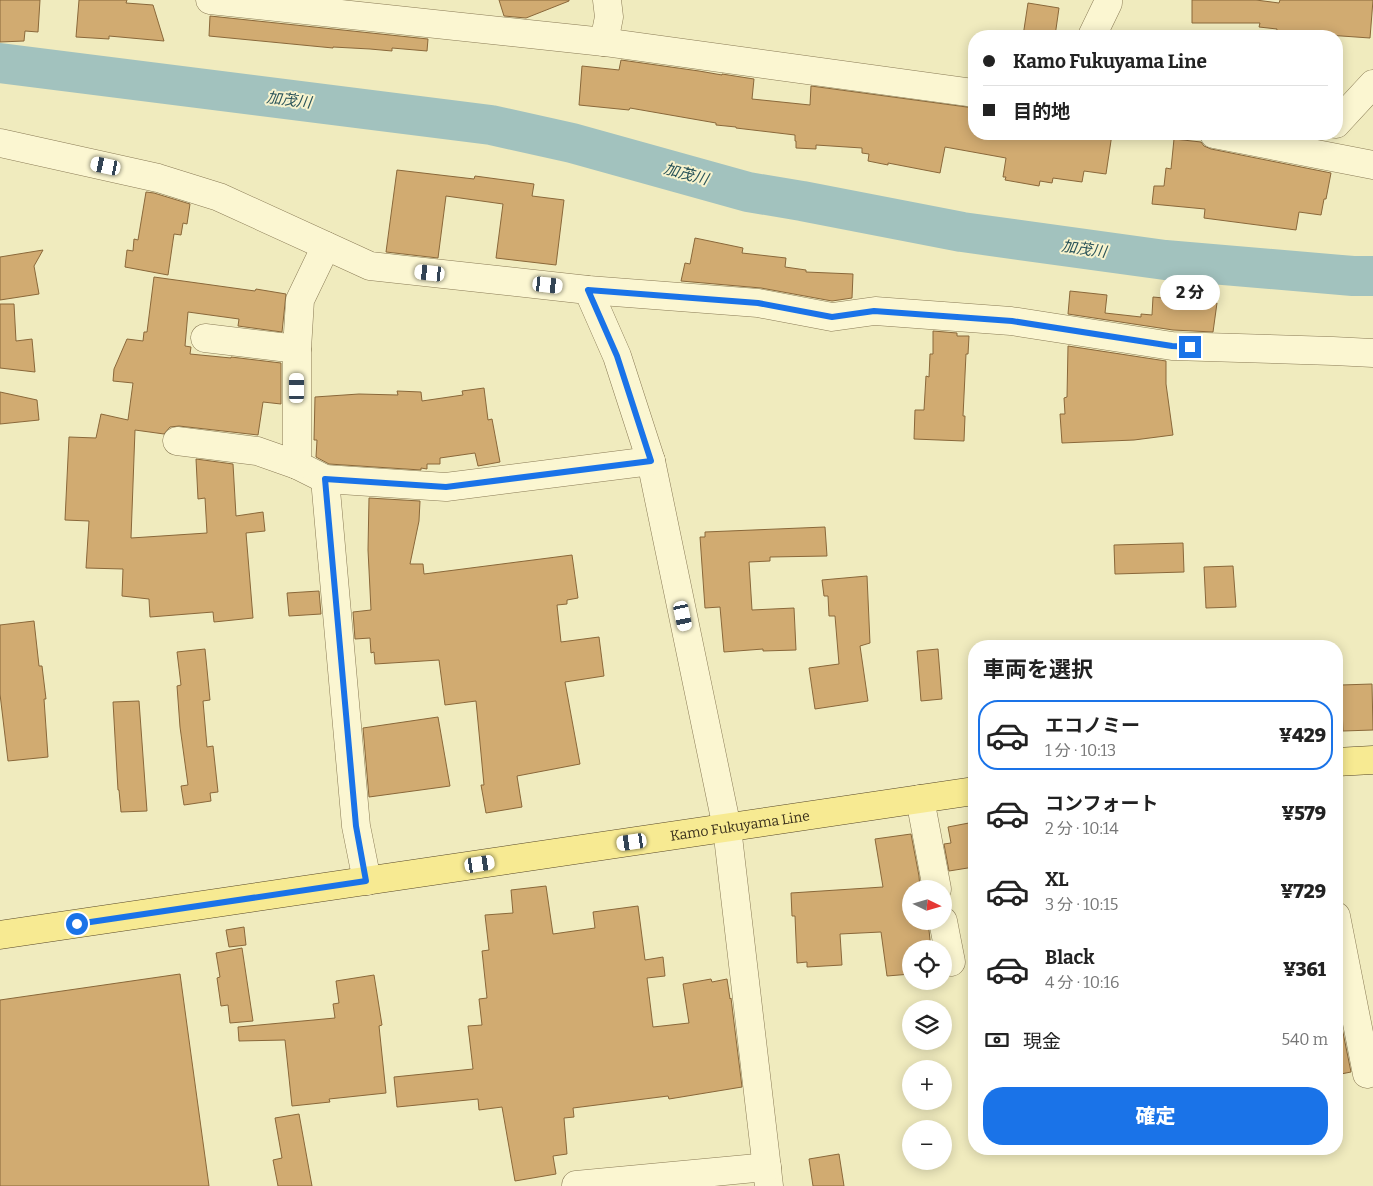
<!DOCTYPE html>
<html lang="ja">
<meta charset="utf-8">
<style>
:root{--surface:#fff;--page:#f6f6f6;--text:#222;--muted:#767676;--line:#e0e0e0;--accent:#1a73e8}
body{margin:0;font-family:Bitter,"Noto Sans JP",serif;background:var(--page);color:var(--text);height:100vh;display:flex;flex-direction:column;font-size:19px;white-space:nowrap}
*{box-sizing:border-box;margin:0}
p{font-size:16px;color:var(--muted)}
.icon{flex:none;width:28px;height:28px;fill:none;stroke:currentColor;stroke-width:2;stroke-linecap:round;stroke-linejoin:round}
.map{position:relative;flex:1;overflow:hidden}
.drawer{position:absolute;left:968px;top:640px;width:375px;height:515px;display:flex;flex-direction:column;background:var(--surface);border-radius:20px;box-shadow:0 2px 12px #0003}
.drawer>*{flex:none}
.top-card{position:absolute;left:968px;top:30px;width:375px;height:110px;border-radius:20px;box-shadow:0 2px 12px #0003;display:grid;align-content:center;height:110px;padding:0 15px;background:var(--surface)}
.needle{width:32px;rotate:95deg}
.fabs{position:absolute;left:902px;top:880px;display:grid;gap:10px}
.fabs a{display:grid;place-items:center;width:50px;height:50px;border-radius:50%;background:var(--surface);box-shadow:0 2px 12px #0003;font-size:25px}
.end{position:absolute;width:22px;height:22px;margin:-11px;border:6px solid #1a73e8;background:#fff;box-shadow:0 0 0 2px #fff}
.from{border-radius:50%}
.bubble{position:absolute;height:35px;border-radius:18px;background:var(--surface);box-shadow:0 2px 12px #0003;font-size:16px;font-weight:800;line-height:35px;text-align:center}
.car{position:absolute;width:15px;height:30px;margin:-15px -8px;border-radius:6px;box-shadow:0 0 4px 1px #0007;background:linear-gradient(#fff 24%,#345 0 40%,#fff 0 76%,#345 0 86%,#fff 0)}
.top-card b{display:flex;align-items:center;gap:18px;height:48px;font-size:19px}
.top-card b+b{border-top:1px solid var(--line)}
.top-card i{width:12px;height:12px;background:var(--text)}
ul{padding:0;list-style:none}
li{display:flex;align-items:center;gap:15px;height:70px;margin:0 10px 8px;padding:0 5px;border:2px solid transparent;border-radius:20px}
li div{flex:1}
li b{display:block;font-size:19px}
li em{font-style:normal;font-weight:800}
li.active{border-color:var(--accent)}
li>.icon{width:45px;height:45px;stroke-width:1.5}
h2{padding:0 15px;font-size:22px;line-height:60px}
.pay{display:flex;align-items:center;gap:12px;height:55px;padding:0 15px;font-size:19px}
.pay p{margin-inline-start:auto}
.action{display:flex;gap:10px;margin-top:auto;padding:10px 15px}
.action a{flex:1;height:58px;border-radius:20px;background:var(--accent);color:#fff;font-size:20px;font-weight:800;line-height:58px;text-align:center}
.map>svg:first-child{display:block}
</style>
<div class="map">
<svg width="1373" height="1186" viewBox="0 0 1373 1186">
<rect width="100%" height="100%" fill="#f0ebbe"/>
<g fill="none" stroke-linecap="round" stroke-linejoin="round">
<polyline stroke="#a2c2be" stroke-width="40" points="0,63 491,125 572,143 748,192 802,201 962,232 1165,260 1353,276 1373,276"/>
</g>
<g fill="#d1ab71" stroke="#8a683a">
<polygon points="0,0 40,0 38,32 25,31 24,41 0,42"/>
<polygon points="79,0 127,0 126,3 153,5 164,41 109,36 109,39 76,37"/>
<polygon points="499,0 569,0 569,1 526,18 504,16"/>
<polygon points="1192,0 1256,0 1279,3 1280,0 1373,0 1370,38 1299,33 1299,36 1276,36 1277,29 1259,27 1260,23 1192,23"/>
<polygon points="1028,3 1059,8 1055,36 1023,36"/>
<polygon points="210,16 428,39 427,51 392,48 392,51 370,49 333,47 333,48 209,36"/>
<polygon points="621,60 699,71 722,75 722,74 754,79 752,99 810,105 811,86 974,108 974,134 1112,134 1106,174 1084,171 1082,182 1053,178 1052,183 1040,181 1039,186 1005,180 1006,177 1003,177 1006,158 945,147 940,173 888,163 888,165 868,161 869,154 862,153 862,148 816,145 816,149 796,148 796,141 795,141 795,135 736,128 736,127 716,125 716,123 630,108 629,110 579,105 582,66 619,70"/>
<polygon points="1174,139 1201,142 1204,146 1211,149 1331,173 1326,199 1324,199 1321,215 1299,212 1296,230 1204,218 1205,209 1152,204 1154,186 1164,186 1166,168 1171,169"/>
<polygon points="397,170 474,179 475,176 534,184 532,196 564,200 556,265 496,258 503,204 446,196 438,258 386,252"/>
<polygon points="146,192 154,193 190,204 187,224 183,223 181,235 174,234 168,275 125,267 127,250 133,251 134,239 138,240"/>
<polygon points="695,238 743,248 742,253 786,258 785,267 806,270 806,272 853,274 852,298 832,301 761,288 681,281 685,263 690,264"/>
<polygon points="43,250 34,266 39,294 0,300 0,257"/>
<polygon points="154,277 255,291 256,289 286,294 282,332 238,326 239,319 188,312 185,346 191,347 190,354 231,358 231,357 281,363 281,404 263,402 258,435 179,426 170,427 164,434 135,430 131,538 207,533 205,498 198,499 196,459 233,464 236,516 263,512 265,531 246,533 253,618 214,622 213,612 150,617 149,599 122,596 123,569 86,568 89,521 65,520 69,437 96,438 101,414 128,420 133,383 113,381 114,369 127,339 143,341 144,332 147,332"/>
<polygon points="1070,291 1107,295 1105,313 1141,317 1141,314 1152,315 1153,297 1217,303 1213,332 1173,330 1068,314"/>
<polygon points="0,304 14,304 16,341 32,339 35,372 0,368"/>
<polygon points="933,331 957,333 957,336 969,336 968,354 966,354 963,416 965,416 964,441 914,439 915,410 924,410 926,376 929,377 930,354 933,354"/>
<polygon points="1068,346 1166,361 1166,384 1173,435 1134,440 1062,443 1060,414 1065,414 1064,398 1067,397"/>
<polygon points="484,388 488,420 492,419 500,462 478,466 475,453 440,458 440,464 427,464 427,469 421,468 421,470 329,464 316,457 317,440 314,440 315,397 359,394 398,395 397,391 421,392 422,401 463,395 462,391"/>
<polygon points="0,392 37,400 39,420 0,424"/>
<polygon points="369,498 420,501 419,521 410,564 423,564 424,574 572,555 578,598 567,600 567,604 557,605 561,642 599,637 604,676 565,682 580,764 517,776 522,807 486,813 481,785 484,785 476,701 445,705 439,660 375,664 374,652 371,653 370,638 355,639 353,612 371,610 368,550"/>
<polygon points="825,527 827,556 770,557 770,561 749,562 752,610 794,608 796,650 763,651 763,649 724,652 720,607 705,608 700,537 705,537 705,532"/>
<polygon points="1183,543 1184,572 1115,574 1114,545"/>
<polygon points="1233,566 1236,607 1206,608 1204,567"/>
<polygon points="867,576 870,643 860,646 868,701 815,709 809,668 839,664 835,616 829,616 828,596 824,596 822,580"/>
<polygon points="319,591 321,614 289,616 287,593"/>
<polygon points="34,621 39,666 42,666 46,699 44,699 48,757 8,761 0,694 0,625"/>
<polygon points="205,649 210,700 203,701 207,747 213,746 218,792 210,793 211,801 184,805 181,786 188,785 180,727 177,686 181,685 177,652"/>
<polygon points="938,649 942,699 921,701 917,651"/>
<polygon points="1372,684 1373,730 1343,731 1341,685"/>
<polygon points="139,701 147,811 121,812 119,790 118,790 113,702"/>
<polygon points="438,717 450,786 369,797 363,728"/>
<polygon points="974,822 974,867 949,871 944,844 951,843 948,827"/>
<polygon points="911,834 919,876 920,889 911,889 911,921 928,921 931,949 911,949 911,974 887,976 881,932 840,934 842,965 807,967 807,962 797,963 795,916 792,916 791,893 883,887 875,839"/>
<polygon points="546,886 553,934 595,928 593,912 638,906 645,960 663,957 665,976 647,978 653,1027 689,1023 683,984 711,979 712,982 727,979 730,999 731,998 742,1087 669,1099 668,1096 573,1108 574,1117 564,1118 567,1154 553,1156 556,1174 515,1181 502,1107 479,1110 478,1099 397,1107 394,1077 473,1069 468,1026 482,1025 479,999 487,998 482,951 489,950 485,915 513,913 511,890"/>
<polygon points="244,927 246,945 229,947 226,930"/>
<polygon points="242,948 253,1021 230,1023 228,1005 221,1006 217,978 220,977 216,953"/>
<polygon points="180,974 209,1186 0,1186 0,1000"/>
<polygon points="374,975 382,1025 379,1026 386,1093 329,1099 330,1102 292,1106 285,1040 239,1041 238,1027 335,1018 333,1004 339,1003 336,981"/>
<polygon points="1336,1008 1338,1008 1351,1072 1336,1075"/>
<polygon points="299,1114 312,1186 278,1186 273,1160 282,1158 275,1118"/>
<polygon points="839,1154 844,1186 813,1186 809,1159"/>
</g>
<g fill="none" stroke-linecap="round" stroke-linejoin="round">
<defs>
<g id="minor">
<polyline points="210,0 604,42 974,93"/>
<polyline points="1092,36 1108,3 1108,0"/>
<polyline points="604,42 609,17 607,0"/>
<polyline points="1336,124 1373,84"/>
<polyline points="1214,134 1373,165"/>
<polyline points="0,143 158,178 219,197 370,266 588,290 758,303 832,317 875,311 1011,321 1172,346 1333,351 1373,353"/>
<polyline points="588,290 617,356 651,461 727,828 769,1186"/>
<polyline points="205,338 297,349"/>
<polyline points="177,441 257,451 297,465 325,479 446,487 651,461"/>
<polyline points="297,465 297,349 300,300 326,246"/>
<polyline points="325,479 356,826 367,881"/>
<polyline points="920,799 937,889"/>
<polyline points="1336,916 1367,1074"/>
<polyline points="943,921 951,962"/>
<polyline points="576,1185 767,1167"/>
</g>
<g id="major">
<polyline points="1336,762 1373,760"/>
<path id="s1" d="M0,935L974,791"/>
</g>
</defs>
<use href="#minor" stroke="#8a7b56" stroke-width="29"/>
<use href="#major" stroke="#57472a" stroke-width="29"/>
<use href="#minor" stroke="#fbf6d1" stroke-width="28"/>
<use href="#major" stroke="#f7ea92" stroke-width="28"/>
</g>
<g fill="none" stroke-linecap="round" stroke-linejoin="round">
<polyline stroke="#1a73e8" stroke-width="6" points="77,924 366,881 356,826 325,479 446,487 651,461 617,356 588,290 758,303 832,317 874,311 1012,321 1172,346 1190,347"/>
</g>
<g text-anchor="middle" stroke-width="4" stroke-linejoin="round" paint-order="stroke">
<g font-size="14" fill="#382e1b" stroke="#f7f3ce">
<text dy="5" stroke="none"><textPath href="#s1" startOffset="748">Kamo Fukuyama Line</textPath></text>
</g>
<g font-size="15" font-style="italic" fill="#295359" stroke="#f7f3ce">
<text transform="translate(289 100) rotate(7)" y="5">加茂川</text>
<text transform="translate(686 174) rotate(15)" y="5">加茂川</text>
<text transform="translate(1084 249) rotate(8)" y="5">加茂川</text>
</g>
</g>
</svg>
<div class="fabs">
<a><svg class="needle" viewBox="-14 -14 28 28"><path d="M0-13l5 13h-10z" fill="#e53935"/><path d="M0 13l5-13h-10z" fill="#767676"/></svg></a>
<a><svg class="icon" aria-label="locate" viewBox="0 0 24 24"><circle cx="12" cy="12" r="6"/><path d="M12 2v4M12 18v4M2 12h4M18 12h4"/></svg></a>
<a><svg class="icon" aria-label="layers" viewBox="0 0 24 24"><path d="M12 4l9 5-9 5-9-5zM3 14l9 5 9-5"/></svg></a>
<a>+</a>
<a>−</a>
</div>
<i class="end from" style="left:77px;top:924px"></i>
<i class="end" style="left:1190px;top:347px"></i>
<div class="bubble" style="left:1160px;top:275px;width:60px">2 分</div>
<i class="car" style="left:106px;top:166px;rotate:282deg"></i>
<i class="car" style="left:430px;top:273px;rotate:276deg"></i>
<i class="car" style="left:548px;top:285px;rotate:96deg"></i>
<i class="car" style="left:297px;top:388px;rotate:0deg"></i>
<i class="car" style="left:683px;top:616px;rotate:168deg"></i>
<i class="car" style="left:632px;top:842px;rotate:262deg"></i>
<i class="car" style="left:480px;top:864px;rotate:81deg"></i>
<div class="top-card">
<b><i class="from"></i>Kamo Fukuyama Line</b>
<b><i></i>目的地</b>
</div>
<section class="drawer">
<h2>車両を選択</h2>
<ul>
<li class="active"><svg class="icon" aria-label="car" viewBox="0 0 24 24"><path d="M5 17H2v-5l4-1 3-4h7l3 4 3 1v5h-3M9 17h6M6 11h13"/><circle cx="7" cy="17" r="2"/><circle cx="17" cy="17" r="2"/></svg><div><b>エコノミー</b><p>1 分 · 10:13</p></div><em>¥429</em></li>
<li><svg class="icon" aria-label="car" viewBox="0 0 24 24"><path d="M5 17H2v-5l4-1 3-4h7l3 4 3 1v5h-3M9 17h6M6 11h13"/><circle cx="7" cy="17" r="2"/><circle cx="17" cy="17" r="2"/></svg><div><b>コンフォート</b><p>2 分 · 10:14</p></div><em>¥579</em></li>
<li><svg class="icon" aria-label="car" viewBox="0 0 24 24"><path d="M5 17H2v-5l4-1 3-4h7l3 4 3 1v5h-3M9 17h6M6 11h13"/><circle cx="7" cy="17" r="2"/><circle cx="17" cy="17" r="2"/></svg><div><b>XL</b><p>3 分 · 10:15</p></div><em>¥729</em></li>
<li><svg class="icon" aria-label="car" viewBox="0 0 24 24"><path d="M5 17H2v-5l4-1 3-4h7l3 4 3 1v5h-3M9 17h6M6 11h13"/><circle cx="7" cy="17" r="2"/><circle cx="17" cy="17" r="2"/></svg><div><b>Black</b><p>4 分 · 10:16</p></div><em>¥361</em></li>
</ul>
<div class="pay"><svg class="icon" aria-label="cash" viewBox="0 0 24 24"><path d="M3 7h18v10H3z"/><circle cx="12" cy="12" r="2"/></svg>現金<p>540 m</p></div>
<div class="action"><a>確定</a></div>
</section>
</div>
